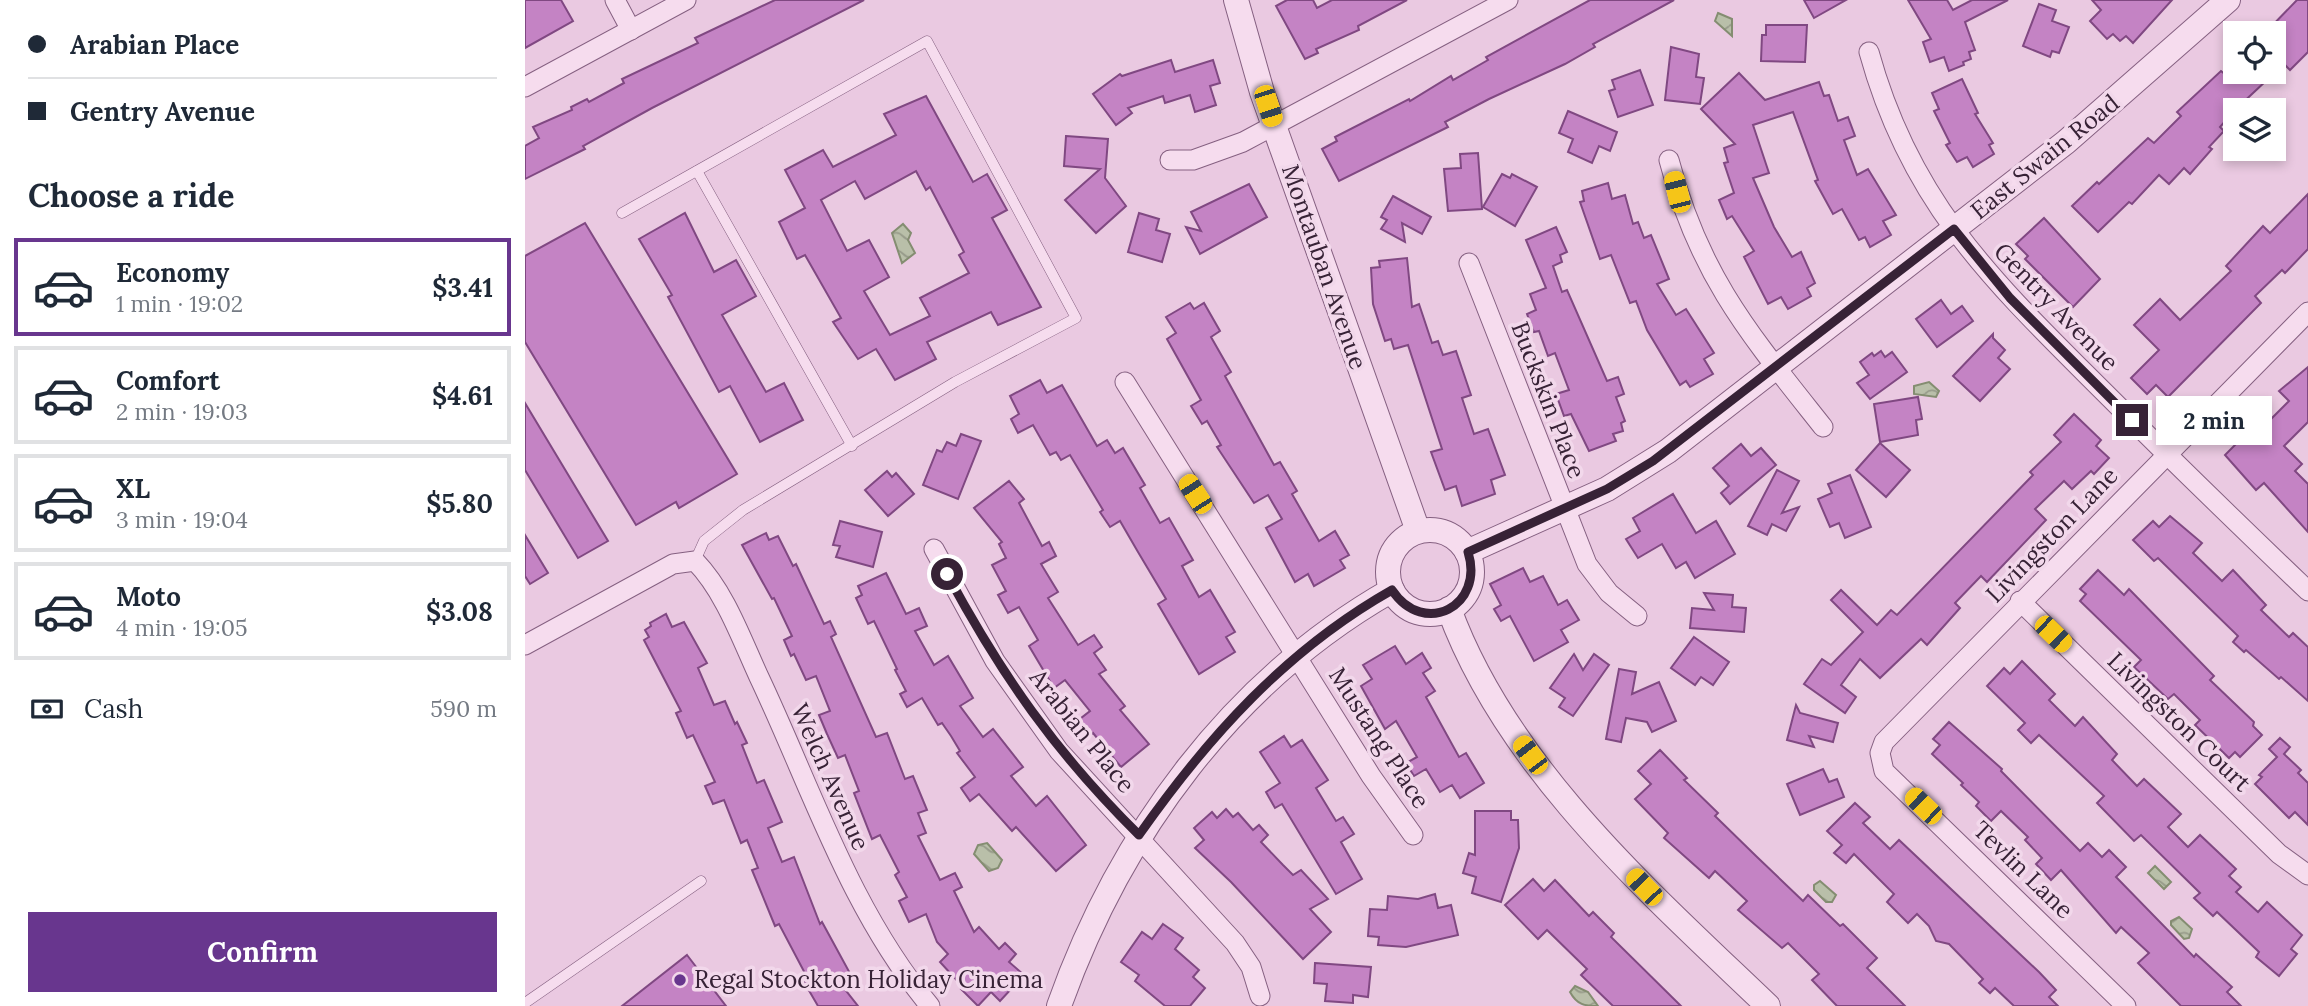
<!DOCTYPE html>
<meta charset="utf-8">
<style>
:root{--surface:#fff;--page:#f6f6f7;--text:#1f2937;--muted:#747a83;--line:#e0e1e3;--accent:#68368e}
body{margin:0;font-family:Lora,serif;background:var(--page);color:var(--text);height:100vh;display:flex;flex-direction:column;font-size:26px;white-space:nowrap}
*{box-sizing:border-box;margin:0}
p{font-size:23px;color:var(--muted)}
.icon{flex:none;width:38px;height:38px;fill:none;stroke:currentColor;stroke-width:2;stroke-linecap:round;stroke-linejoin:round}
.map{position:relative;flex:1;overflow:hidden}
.side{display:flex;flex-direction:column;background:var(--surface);width:525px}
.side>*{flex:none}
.guide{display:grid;align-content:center;height:154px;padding:0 28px;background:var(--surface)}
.controls{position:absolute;left:1698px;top:21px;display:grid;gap:14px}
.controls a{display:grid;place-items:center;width:63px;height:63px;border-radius:0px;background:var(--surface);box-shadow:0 4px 10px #0003;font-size:35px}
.end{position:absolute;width:32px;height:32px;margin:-16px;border:9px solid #372236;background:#fff;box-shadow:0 0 0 4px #fff}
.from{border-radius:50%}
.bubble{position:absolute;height:49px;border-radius:0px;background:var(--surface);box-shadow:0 4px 10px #0003;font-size:23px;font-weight:800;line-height:49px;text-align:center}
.car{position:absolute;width:21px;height:42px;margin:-21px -10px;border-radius:9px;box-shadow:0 0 5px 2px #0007;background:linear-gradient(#f5c518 24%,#345 0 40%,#f5c518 0 76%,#345 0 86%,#f5c518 0)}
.guide b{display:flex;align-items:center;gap:24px;height:66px;font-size:26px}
.guide b+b{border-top:2px solid var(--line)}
.guide i{width:18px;height:18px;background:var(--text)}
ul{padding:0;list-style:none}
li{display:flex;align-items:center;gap:21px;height:98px;margin:0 14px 10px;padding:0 14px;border:4px solid var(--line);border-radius:0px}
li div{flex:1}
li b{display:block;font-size:26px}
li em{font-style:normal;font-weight:800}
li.selected{border-color:var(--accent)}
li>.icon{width:63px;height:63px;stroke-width:1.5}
h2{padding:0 28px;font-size:32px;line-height:84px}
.pay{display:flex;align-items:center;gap:18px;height:77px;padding:0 28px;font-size:26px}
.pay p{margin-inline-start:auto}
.button{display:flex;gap:14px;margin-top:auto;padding:14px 28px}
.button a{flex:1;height:80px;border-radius:0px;background:var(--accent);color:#fff;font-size:28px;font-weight:800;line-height:80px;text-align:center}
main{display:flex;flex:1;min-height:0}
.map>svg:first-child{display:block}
</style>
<main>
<section class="side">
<div class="guide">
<b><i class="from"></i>Arabian Place</b>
<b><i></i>Gentry Avenue</b>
</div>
<h2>Choose a ride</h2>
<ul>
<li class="selected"><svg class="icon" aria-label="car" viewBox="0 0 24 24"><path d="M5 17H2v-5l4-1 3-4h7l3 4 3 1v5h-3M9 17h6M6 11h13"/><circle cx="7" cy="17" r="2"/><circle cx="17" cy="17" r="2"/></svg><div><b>Economy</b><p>1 min · 19:02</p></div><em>$3.41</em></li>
<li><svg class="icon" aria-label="car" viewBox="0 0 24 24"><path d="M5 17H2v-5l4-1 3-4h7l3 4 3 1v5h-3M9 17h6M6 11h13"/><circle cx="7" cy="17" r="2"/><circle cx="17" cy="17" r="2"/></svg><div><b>Comfort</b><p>2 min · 19:03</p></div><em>$4.61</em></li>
<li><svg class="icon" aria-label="car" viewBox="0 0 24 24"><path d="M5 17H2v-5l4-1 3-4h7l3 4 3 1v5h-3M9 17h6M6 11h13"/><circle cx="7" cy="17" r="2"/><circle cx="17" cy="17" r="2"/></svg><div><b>XL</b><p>3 min · 19:04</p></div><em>$5.80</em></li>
<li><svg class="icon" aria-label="car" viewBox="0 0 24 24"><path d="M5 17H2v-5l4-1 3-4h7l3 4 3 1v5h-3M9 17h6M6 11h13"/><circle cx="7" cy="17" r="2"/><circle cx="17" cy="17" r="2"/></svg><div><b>Moto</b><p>4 min · 19:05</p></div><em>$3.08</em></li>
</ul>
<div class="pay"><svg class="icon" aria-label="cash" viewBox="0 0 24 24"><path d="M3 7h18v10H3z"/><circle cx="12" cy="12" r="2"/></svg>Cash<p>590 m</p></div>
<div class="button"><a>Confirm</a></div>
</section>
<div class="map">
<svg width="1783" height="1006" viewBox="0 0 1783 1006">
<defs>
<pattern id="water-waves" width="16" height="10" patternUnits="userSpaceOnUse" patternTransform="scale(1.75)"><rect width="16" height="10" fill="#b9bfa9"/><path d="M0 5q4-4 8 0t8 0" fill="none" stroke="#979b8a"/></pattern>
</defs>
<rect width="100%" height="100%" fill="#eac9e1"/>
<g fill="url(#water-waves)" stroke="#848d71" stroke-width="2">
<polygon points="1193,13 1207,19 1207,36 1190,21"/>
<polygon points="378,224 386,233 383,240 390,253 377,263 367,233"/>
<polygon points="1404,382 1414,391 1411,397 1389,394 1389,386"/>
<polygon points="462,843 477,860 473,868 464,871 449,854 453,845"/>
<polygon points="1630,866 1646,882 1639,889 1623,873"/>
<polygon points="1295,881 1311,895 1307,902 1301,902 1289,890 1289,885"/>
<polygon points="1654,917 1667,929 1664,938 1659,939 1646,925 1646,921"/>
<path d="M1050,986L1063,992L1073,1006C1060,1006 1052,1005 1045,992Z"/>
</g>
<g fill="#c483c4" stroke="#804882" stroke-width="2" fill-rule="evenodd">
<polygon points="0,0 36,0 48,21 0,48"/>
<polygon points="250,0 339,0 127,108 58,146 60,149 0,179 0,146 14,138 8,127 47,110 46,107 62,99 64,102 99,83 97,79 173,43 170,38"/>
<polygon points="762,0 788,0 792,8 807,0 882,0 833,26 834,30 791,49 793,53 780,59 751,6"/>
<polygon points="1065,0 1149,0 1068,44 1070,47 1040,64 964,99 920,122 923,127 814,181 797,149 812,141 810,137 884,99 885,101 926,76 928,80 963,60 961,57"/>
<polygon points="1279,0 1321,0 1289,18"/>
<polygon points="1383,0 1422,0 1428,10 1447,0 1483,0 1440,22 1450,50 1444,52 1446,59 1438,62 1439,65 1424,71 1419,57 1405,62 1398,42 1406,39"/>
<polygon points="1567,0 1647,0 1608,43 1601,36 1595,41 1588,34 1582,39 1565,21 1576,10"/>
<polygon points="1772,0 1783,0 1783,52 1765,70 1759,64 1710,110 1695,127 1699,131 1684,147 1687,149 1665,174 1659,168 1644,184 1634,175 1607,204 1604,202 1573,232 1547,206 1572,182 1574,184 1623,138 1629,143 1656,116 1652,112 1696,71 1701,75 1705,72 1748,72 1748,33 1740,33"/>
<polygon points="1514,4 1531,10 1527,21 1544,27 1534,53 1527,51 1525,57 1498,46"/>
<polygon points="1241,25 1282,25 1280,62 1236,61 1237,35 1241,35"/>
<polygon points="1146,47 1174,54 1171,77 1179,78 1175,104 1140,100"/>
<polygon points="646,60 650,72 688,60 695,83 685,86 691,105 670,112 665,95 640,103 638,96 603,108 607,113 591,125 568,94 595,74 597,76"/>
<polygon points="1115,70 1128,105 1093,117 1084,91 1090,89 1087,80"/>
<polygon points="1214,73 1240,100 1294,82 1299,96 1304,95 1313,121 1323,117 1330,136 1319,140 1332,175 1343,169 1371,215 1358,221 1366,235 1345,247 1340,237 1334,240 1317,209 1308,214 1290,181 1293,180 1268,112 1228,125 1244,173 1228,178 1249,227 1267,257 1276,252 1290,283 1282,288 1286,296 1263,309 1256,297 1243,304 1219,257 1229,251 1207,216 1202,219 1194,200 1209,193 1199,163 1203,162 1199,148 1210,144 1176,109"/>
<polygon points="1437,79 1453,113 1450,114 1468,143 1464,145 1469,154 1448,167 1442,157 1432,162 1421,145 1425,143 1409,111 1414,109 1407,93"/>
<path d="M401,96L448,182L462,174L482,210L467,218L516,307L473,325L466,312L402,342L411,359L370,380L351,349L333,359L308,322L316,318L280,255L272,259L254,222L280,208L260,170L298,150L308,167L371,135L359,114ZM391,171L401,190L405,187L439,252L434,255L444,273L395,298L405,316L365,335L339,291L364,277L344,240L322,251L296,200L330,181L340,199Z"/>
<polygon points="1043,111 1092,132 1085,151 1074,146 1067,163 1043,152 1048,139 1034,133"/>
<polygon points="541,136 583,139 580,178 601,206 571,233 540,200 575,169 539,166"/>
<polygon points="953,153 957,209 923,211 919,169 936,168 935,154"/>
<polygon points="977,174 985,178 987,174 1012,187 990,226 958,207"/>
<polygon points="1083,183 1087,199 1100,195 1108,224 1113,222 1119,238 1126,235 1144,279 1132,284 1151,315 1161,309 1189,353 1179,359 1188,374 1165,387 1161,381 1155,385 1122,330 1111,301 1105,303 1086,255 1075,259 1055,202 1059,201 1057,191"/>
<polygon points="724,184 742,217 675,254 661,227 676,231 666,212"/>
<polygon points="1783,194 1783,249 1760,273 1757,270 1730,296 1736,303 1643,397 1631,385 1622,394 1606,378 1634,350 1609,325 1635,299 1655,320 1706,271 1701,266 1738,226 1745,233"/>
<polygon points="868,196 906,217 897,234 877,223 880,242 856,229 862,220 856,217"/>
<polygon points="160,213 189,272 211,260 231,296 197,315 241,392 259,383 278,420 235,442 205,386 194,392 143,297 147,295 114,239"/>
<polygon points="614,213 634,219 631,230 645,234 637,262 603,252"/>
<polygon points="1519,218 1575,279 1548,307 1500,259 1503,256 1491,244"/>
<polygon points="60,223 212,474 154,508 151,502 111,525 0,342 0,256"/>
<polygon points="1031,227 1042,252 1035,255 1037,262 1028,266 1037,292 1042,290 1082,381 1093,377 1099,394 1091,397 1100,421 1096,423 1098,431 1088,434 1091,441 1064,451 1046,414 1039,416 1031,394 1044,390 1030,353 1023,356 1014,331 1009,332 1002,314 1011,310 1005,294 1021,288 1001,240"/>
<polygon points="882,258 887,307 894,304 907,343 913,341 918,355 931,351 946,395 937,398 949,434 963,429 980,475 966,480 970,494 937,506 931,486 920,490 906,452 917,449 883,345 869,349 866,339 860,341 848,304 846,268 855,267 854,261"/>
<polygon points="1416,300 1426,314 1437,306 1448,321 1412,347 1391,319"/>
<polygon points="665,303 669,309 679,303 695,331 686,337 706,372 700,376 749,465 755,462 772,491 767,494 794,541 810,531 824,555 815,560 820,568 789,586 783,574 770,582 741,528 757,519 743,495 729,503 692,447 696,445 682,421 677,424 666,406 676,400 642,339 651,333 641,317"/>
<polygon points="1468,334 1468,338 1480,350 1473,358 1485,369 1455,401 1428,376"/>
<polygon points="1356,351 1360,357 1367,352 1382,372 1345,399 1332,383 1344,375 1335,362 1347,353 1349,356"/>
<polygon points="1783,367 1783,422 1759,446 1777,464 1770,471 1783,484 1783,532 1739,483 1731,490 1700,455 1713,442 1706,435 1723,418 1735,430 1764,401 1754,391"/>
<polygon points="515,380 522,393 537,385 572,446 582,440 590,453 598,448 620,485 615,488 635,523 644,518 668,560 657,566 674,597 685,590 710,632 701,637 710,652 674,674 633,604 641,599 613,552 595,521 585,527 575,512 578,510 545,455 536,460 531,452 525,455 508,425 493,433 486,419 494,414 485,396"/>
<polygon points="1393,397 1397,419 1391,420 1393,435 1355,442 1349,404"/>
<polygon points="0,403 83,541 53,558 0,470"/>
<polygon points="1549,414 1576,440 1571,446 1584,458 1569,474 1566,471 1547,489 1539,481 1510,509 1521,520 1462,582 1456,576 1430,603 1435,608 1402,645 1396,639 1355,678 1335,659 1316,685 1331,697 1320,713 1279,684 1297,659 1306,665 1338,632 1306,600 1316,590 1352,625 1366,610 1372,615 1508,475 1505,472 1536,442 1529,435"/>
<polygon points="436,434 456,441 433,499 398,485 412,450 417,452 422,442 431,446"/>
<polygon points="1355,443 1385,470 1361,497 1331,470"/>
<polygon points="1216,444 1226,456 1236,448 1251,465 1205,504 1196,493 1204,486 1188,468"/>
<polygon points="1252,470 1274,481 1257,513 1274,507 1261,531 1247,524 1242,535 1223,526"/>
<polygon points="362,471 367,477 371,473 389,494 363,516 340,490"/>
<polygon points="1325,475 1346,527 1320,538 1314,523 1305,527 1293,499 1307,493 1303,484"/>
<polygon points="484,481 499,499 494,503 517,546 524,542 531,556 516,564 533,592 523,598 553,645 569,635 577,647 569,653 581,670 574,674 600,706 595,710 624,744 596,767 568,733 563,737 551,722 565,711 540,680 529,688 504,646 513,640 494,607 483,613 473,595 481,591 467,565 481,558 474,544 477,542 449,508"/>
<polygon points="1148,494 1171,533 1191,521 1210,554 1170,578 1161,562 1151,568 1137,544 1113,558 1101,539 1115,531 1108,518"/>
<polygon points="1645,516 1677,543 1668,553 1697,581 1708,570 1741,605 1736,610 1764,637 1768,633 1783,647 1783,701 1756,677 1754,679 1721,650 1719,652 1708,642 1713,636 1633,558 1629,561 1608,540 1628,521 1634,527"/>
<polygon points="315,521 357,532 348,567 311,557 315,546 308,545"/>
<polygon points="241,533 244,540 253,536 268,566 271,564 299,624 305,621 311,634 306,637 351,737 362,733 380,779 388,776 402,810 393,813 401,833 393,836 415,880 430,873 437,887 429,891 449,932 454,927 474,949 480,943 491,954 484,962 499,975 475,1001 466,992 453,1006 436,989 438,987 415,962 423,954 412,942 401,914 384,922 374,901 382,897 370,875 374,872 355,835 347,839 329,793 334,791 320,755 313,758 302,734 294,715 305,711 291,676 281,680 269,654 266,656 259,640 267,636 249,598 247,599 217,545"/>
<polygon points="0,535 23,573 5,584 0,576"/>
<polygon points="998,568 1005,582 1018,576 1033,605 1042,600 1054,620 1036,630 1043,642 1009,661 985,616 976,621 969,609 976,605 965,584"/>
<polygon points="1573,570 1599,595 1604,589 1689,676 1685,680 1729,722 1728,726 1737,735 1715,757 1710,752 1704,758 1670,725 1675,720 1649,694 1643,699 1609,667 1616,660 1555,601 1561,594 1555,589"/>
<polygon points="361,573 381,614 394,608 402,626 390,631 409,665 423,656 448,698 435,706 458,737 468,729 498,767 486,776 511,806 522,796 561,845 531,871 491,827 487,831 454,794 445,801 436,788 450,777 432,753 435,751 426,736 417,723 413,725 397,698 382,707 375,694 381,691 370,670 372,669 349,621 343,624 331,598 337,595 333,586"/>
<polygon points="1179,593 1208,595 1207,607 1221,608 1219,632 1165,628 1167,608 1189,610"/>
<polygon points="141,614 147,627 159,622 182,663 173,668 189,705 200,701 210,724 212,722 222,743 217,745 232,783 239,780 257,822 243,828 257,862 269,857 295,924 297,922 327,977 315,983 333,1006 293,1006 279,982 283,979 254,924 250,926 227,870 233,868 222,840 216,843 199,800 188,804 180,786 190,782 168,735 162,738 151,713 156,711 119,640 124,637 120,630 126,626 125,623"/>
<polygon points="1169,637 1204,662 1188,685 1176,677 1170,685 1146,668"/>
<polygon points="870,646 881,664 897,653 906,668 898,673 910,691 901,697 934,757 941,753 959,783 935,798 927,785 915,792 901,769 889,776 881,763 892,757 871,721 860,729 836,686 847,679 838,665"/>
<polygon points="1049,654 1058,670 1069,654 1084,665 1048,716 1034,707 1040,698 1025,688"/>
<polygon points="1497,661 1530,694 1524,700 1550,726 1558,717 1592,754 1587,760 1612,786 1619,779 1656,814 1643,827 1663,847 1675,835 1711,869 1704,876 1716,887 1711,892 1733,912 1742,902 1777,935 1766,949 1772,954 1754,976 1731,957 1734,952 1692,912 1688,916 1669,898 1675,893 1616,835 1609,841 1572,803 1579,796 1514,735 1506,743 1493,730 1500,723 1462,686 1479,668 1485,674"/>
<polygon points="1094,669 1111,672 1107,694 1134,682 1151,721 1127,732 1122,722 1101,718 1096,742 1081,739"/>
<polygon points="1271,705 1275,713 1313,723 1308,742 1284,736 1289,747 1262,740"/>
<polygon points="1424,722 1477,769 1476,771 1555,851 1563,843 1577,857 1584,850 1601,867 1591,877 1669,957 1671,954 1707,987 1702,992 1716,1006 1656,1006 1613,963 1624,953 1596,927 1591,933 1536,870 1526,880 1511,864 1517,858 1500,840 1503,837 1476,811 1466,821 1451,806 1454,802 1436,785 1438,783 1407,754 1415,745 1408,739"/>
<polygon points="759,736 766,747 777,740 803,780 791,788 811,821 818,817 829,834 816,842 837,879 811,894 757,804 750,808 741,792 755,783 735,752"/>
<polygon points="1755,738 1765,747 1759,754 1776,770 1773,773 1783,783 1783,825 1770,812 1764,818 1730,784 1737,777 1734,775 1752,757 1744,749"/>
<polygon points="1135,750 1162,778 1159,780 1193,813 1190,816 1231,856 1278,901 1283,895 1315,926 1318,924 1352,958 1342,968 1380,1006 1312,1006 1287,980 1294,974 1263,943 1257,948 1213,910 1222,901 1190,871 1184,878 1139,838 1143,833 1110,799 1126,784 1113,771"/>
<polygon points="1298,769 1304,782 1312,779 1319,797 1275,815 1262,784"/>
<polygon points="1330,803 1345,817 1338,823 1365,849 1374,840 1514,972 1531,990 1524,997 1533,1006 1489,1006 1470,988 1465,993 1454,983 1458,979 1424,944 1411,941 1404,926 1392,914 1383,923 1362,902 1369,894 1329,854 1321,863 1309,853 1317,845 1302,831"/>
<polygon points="701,809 708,817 713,813 728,830 734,825 743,835 736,842 758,865 768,875 776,870 803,899 785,909 806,932 778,959 706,882 670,848 679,840 669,828 687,812 692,818"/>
<polygon points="950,811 986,811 986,820 993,820 994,848 976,902 947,893 951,877 938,873 944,853 950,855"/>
<polygon points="1008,879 1019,891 1030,880 1064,916 1068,912 1089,933 1086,937 1156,1006 1088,1006 1056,975 1062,969 1022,930 1013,939 980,905"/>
<polygon points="910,894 913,908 926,905 933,935 881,947 853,945 854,937 843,936 845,909 862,910 863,896 893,899"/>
<polygon points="638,924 658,938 650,949 674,970 668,977 680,988 665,1006 640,1006 610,981 614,975 596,962 617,932 627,939"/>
<polygon points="162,955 201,1006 97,1006"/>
<polygon points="790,963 846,967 843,997 828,995 828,1003 800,1001 802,984 789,983"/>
</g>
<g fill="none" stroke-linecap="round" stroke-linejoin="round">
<defs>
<g id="service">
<polyline points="172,171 327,446"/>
<polyline points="97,213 402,41 551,318 430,382 218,510 179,541 170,561"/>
<polyline points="0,1003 176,881"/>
</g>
<g id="minor">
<polyline points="90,0 106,30"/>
<path d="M1344,52C1386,205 1470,283 1578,391C1646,459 1714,525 1783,591"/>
<polyline points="0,87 161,0"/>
<polyline points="645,160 668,160 718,142 983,0"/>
<path d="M1144,160C1174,276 1226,336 1298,427"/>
<polyline points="944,263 1062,564 1084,593 1112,616"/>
<polyline points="600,382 846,776 888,835"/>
<polyline points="409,549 470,661 534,751 710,943 726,967 735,996"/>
<polyline points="1495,601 1754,854 1783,875"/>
<path d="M0,645L148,564L170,561C200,592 216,638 234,677C287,789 325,910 405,1006"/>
<polyline points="1601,1006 1359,771 1355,753 1359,742 1783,312"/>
</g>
<g id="tertiary">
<polyline points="711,0 737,92 893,531"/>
<circle cx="905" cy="572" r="42"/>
<polyline points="942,552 1082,489 1143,451 1541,142 1703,0"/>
<path d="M924,609C982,768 1124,892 1243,1006"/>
<path d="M534,1006C595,834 707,681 867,590"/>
</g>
</defs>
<use href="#service" stroke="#856081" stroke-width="11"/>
<use href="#minor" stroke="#856081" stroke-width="21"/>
<use href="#tertiary" stroke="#856081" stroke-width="26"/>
<use href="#service" stroke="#f6dcee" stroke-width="10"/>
<use href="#minor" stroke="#f6dcee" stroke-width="19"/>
<use href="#tertiary" stroke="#f6dcee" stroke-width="24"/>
</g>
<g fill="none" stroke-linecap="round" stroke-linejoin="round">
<path stroke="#372236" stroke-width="9" d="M422,574C477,676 531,753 614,835C683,737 761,650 867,590C899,638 960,606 943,552L1082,489L1128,461L1429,229L1485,298L1607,420"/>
</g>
<circle fill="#68368e" stroke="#f2d8eb" stroke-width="2.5" cx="155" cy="980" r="7"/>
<g text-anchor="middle" stroke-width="7" stroke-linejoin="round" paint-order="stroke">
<g font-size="24" fill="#372236" stroke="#f2d8eb">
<text transform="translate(1520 157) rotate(-39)" y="8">East Swain Road</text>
<text transform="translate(799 267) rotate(71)" y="8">Montauban Avenue</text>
<text transform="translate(1531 307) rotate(46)" y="8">Gentry Avenue</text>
<text transform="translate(1023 400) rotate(69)" y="8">Buckskin Place</text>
<text transform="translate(1527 535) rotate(-46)" y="8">Livingston Lane</text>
<text transform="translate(1654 722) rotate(44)" y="8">Livingston Court</text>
<text transform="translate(557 731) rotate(51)" y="8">Arabian Place</text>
<text transform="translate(854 738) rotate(57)" y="8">Mustang Place</text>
<text transform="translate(305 777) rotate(66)" y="8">Welch Avenue</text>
<text transform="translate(1498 870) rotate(44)" y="8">Tevlin Lane</text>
</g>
<g font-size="24" fill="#372236" stroke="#f2d8eb" text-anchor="start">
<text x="169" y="988">Regal Stockton Holiday Cinema</text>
</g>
</g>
</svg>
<div class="controls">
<a><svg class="icon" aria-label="locate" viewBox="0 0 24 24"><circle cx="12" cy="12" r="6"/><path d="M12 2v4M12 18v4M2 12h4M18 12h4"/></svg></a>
<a><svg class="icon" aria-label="layers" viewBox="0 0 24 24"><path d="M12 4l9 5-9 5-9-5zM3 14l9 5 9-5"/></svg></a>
</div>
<i class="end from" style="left:422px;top:574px"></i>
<i class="end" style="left:1607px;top:420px"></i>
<div class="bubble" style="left:1631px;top:396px;width:116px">2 min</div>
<i class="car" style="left:743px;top:106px;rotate:162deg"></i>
<i class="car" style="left:1152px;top:192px;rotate:346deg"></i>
<i class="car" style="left:670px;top:494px;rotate:327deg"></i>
<i class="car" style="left:1528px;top:634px;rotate:134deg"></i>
<i class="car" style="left:1005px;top:755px;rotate:323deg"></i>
<i class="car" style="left:1398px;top:806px;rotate:314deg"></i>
<i class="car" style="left:1119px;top:887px;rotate:316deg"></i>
</div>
</main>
